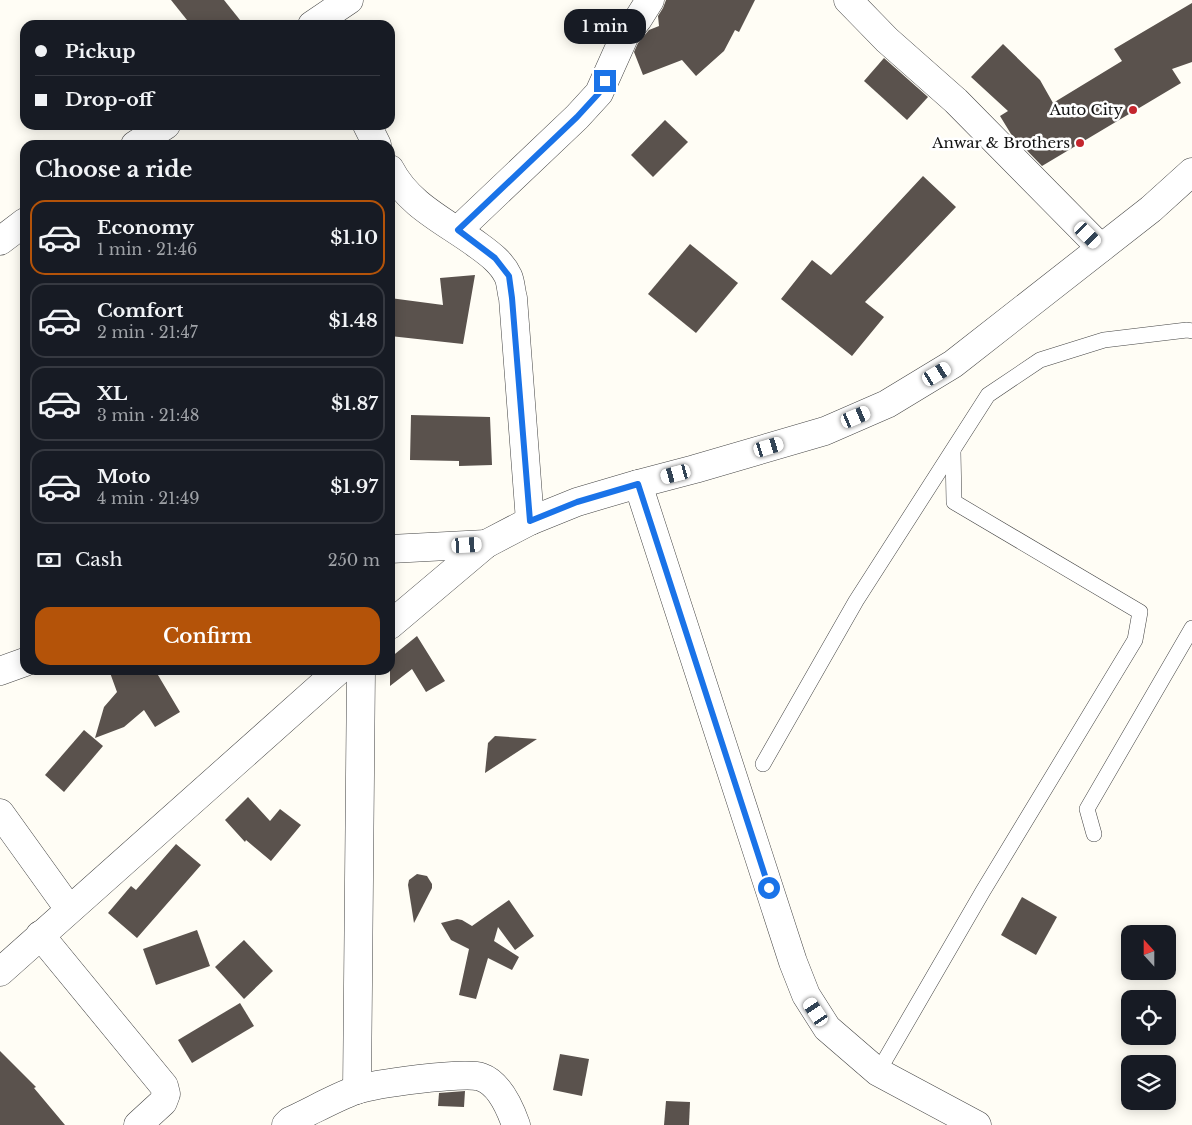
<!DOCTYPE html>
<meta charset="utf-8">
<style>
:root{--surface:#171b24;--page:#20242c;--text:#f1f3f6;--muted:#9ea1a6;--line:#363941;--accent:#b45309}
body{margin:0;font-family:"Libre Baskerville",serif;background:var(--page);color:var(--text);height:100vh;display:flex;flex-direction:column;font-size:19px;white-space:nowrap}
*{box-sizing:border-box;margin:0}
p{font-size:16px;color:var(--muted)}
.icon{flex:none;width:28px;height:28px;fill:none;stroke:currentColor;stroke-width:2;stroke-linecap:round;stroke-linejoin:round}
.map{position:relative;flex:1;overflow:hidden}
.sheet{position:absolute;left:20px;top:140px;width:375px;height:535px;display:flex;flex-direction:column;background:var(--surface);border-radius:15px;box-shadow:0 2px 12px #0003}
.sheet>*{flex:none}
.hud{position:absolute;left:20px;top:20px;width:375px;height:110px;border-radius:15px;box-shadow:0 2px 12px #0003;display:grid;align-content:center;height:110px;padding:0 15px;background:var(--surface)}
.needle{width:32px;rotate:339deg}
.tools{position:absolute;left:1121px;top:925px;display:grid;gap:10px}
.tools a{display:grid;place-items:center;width:55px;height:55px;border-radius:10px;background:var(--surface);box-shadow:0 2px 12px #0003;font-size:25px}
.end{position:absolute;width:22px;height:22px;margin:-11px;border:6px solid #1a73e8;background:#fff;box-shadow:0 0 0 2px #fff}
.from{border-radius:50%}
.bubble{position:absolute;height:35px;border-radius:15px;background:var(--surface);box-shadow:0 2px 12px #0003;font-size:16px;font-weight:600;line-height:35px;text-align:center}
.car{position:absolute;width:15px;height:30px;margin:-15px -8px;border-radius:6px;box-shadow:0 0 4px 1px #0007;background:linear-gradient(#fff 24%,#345 0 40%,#fff 0 76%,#345 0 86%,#fff 0)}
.hud b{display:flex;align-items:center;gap:18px;height:48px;font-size:19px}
.hud b+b{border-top:1px solid var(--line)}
.hud i{width:12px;height:12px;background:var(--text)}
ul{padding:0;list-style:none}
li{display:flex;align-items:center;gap:15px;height:75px;margin:0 10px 8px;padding:0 5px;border:2px solid var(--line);border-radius:15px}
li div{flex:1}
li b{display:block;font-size:19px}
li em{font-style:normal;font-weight:600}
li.active{border-color:var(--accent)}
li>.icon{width:45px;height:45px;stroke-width:1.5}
h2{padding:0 15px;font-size:22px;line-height:60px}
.pay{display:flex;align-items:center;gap:12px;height:55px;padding:0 15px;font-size:19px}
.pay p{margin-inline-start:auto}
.action{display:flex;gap:10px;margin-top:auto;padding:10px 15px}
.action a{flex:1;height:58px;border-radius:15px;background:var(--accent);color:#fff;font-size:20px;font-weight:600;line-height:58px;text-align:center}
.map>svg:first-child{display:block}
</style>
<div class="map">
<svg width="1192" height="1125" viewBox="0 0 1192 1125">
<rect width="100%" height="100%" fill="#fffdf5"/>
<g fill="#5a524d">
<polygon points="171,0 224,0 244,25 191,25"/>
<polygon points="666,0 755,0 739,32 735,30 724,51 696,76 682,60 643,75 634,52 638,43 649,30 659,26 658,16 663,8"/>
<polygon points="1192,3 1192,62 1172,69 1181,83 1042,166 1011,134 1000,116 1008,111 971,77 1003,44 1040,80 1053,103 1122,61 1114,49"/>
<polygon points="884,58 928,97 907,120 864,81"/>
<polygon points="665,120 688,142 653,177 631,155"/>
<polygon points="923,176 956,207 865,302 884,317 852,356 781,299 812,260 831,275"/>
<polygon points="690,244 738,283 696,333 648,294"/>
<polygon points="475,275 463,344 390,336 390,298 443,305 440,278"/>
<polygon points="411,415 490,417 492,465 459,466 459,461 410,460"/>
<polygon points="417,636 445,681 426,692 412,669 390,686 390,658"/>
<polygon points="109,670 155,670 180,712 155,727 144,710 124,727 95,738 104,707 117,692"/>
<polygon points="84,730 103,746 64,792 45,775"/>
<polygon points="495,736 537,739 485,773 488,743"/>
<polygon points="248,797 270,821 280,809 301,825 271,861 246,840 245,842 225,820"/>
<polygon points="176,844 201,865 137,938 108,913 131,886 136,890"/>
<polygon points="417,874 427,876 432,884 432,888 414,923 408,885 409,880"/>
<polygon points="1022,897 1057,917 1036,955 1001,935"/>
<polygon points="509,900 534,936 515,950 498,927 494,941 519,957 512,970 488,958 476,999 459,995 469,949 451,940 441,923 457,919 462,920 472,926"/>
<polygon points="197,930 210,966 156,985 143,949"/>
<polygon points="244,940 273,971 244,999 215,967"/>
<polygon points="240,1003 254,1026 192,1063 178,1040"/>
<polygon points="0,1051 36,1087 34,1088 65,1125 0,1125"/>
<polygon points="560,1054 589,1059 582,1096 553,1090"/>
<polygon points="465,1091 464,1107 438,1106 439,1093"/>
<polygon points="666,1101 690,1102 689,1125 664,1125"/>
</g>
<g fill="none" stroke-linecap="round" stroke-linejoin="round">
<defs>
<g id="service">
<polyline points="763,764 856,601 988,395 1040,360 1104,340 1187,330 1192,331"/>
<polyline points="1094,834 1087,809 1192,628"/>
<polyline points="878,1072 983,891 1135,640 1140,612 954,502 953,451"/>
</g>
<g id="minor">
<polyline points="848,0 887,40 956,101 1101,248"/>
<polyline points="312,25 349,0"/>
<polyline points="367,125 377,145"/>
<polyline points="135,145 166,125"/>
<path d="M390,169C409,206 447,222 479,246C490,254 502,263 508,276C511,282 511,292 513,298L530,521"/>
<polyline points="458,230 577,117 599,93 625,35 638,19 650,0"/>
<polyline points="0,241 25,222"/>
<polyline points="638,484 793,962 806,995 827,1028 878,1072 977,1125"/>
<polyline points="390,549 486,544"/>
<polyline points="390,625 486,544 530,521 577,502 638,484 695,469 825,431 887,404 953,364 1151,209 1192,172"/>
<polyline points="0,671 25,662"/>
<polyline points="0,813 69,909"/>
<polyline points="40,935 164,1086 166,1094 163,1102 138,1125"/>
<polyline points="0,972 339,670"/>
<polyline points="357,1090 361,670"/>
<path d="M286,1125L290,1121C312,1111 334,1098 356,1090C374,1084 465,1071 481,1077C499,1083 510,1108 516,1125"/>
</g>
</defs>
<use href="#service" stroke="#444" stroke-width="16"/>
<use href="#minor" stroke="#444" stroke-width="29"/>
<use href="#service" stroke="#fff" stroke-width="15"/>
<use href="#minor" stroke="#fff" stroke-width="28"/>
</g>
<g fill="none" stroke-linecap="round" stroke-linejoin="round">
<polyline stroke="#1a73e8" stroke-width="6" points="605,81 599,93 577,117 458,230 495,258 509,276 512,298 530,521 577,502 638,484 769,888"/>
</g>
<g fill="#c4262e" stroke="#fff" stroke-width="2">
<circle cx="1133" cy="110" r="5"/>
<circle cx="1080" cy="143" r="5"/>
</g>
<g text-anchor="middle" stroke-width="5" stroke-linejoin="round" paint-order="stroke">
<g font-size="15" fill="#111" stroke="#fff" text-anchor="end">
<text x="1123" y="115">Auto City</text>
<text x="1070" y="148">Anwar &amp; Brothers</text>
</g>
</g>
</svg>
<div class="tools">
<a><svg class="needle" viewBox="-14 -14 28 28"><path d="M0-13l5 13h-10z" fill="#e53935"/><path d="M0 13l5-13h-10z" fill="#9ea1a6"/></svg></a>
<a><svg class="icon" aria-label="locate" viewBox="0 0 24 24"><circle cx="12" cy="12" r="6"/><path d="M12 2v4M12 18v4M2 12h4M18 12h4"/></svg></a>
<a><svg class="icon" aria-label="layers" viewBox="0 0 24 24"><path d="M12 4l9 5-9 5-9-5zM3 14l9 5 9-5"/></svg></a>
</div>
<i class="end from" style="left:769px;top:888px"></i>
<i class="end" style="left:605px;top:81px"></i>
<div class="bubble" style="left:564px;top:9px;width:82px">1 min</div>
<i class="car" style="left:1088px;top:235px;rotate:135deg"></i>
<i class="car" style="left:937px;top:374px;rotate:59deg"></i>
<i class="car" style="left:856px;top:417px;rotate:67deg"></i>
<i class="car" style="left:769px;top:447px;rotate:73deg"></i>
<i class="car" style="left:676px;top:474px;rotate:255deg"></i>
<i class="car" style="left:467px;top:545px;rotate:87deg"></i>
<i class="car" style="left:816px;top:1012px;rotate:326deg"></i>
<div class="hud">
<b><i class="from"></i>Pickup</b>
<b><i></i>Drop-off</b>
</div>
<section class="sheet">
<h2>Choose a ride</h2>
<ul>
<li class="active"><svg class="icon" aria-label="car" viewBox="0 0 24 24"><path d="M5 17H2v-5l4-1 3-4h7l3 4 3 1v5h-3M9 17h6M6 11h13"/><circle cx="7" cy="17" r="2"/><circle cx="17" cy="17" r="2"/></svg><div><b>Economy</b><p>1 min · 21:46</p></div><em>$1.10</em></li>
<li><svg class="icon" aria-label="car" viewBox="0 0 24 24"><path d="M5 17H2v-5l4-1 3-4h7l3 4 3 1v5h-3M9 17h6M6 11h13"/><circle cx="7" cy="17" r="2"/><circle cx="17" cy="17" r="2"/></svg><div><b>Comfort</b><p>2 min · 21:47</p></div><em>$1.48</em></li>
<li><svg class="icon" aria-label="car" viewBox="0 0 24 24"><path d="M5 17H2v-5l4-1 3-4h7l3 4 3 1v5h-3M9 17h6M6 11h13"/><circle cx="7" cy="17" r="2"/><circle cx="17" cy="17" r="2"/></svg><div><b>XL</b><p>3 min · 21:48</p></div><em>$1.87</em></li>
<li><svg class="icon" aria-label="car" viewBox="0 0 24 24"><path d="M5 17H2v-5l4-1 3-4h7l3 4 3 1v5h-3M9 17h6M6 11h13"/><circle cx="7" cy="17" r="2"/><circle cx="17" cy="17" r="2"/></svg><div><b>Moto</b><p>4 min · 21:49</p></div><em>$1.97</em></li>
</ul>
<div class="pay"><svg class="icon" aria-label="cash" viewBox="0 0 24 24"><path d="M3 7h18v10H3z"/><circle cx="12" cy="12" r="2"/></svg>Cash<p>250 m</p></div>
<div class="action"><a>Confirm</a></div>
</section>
</div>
